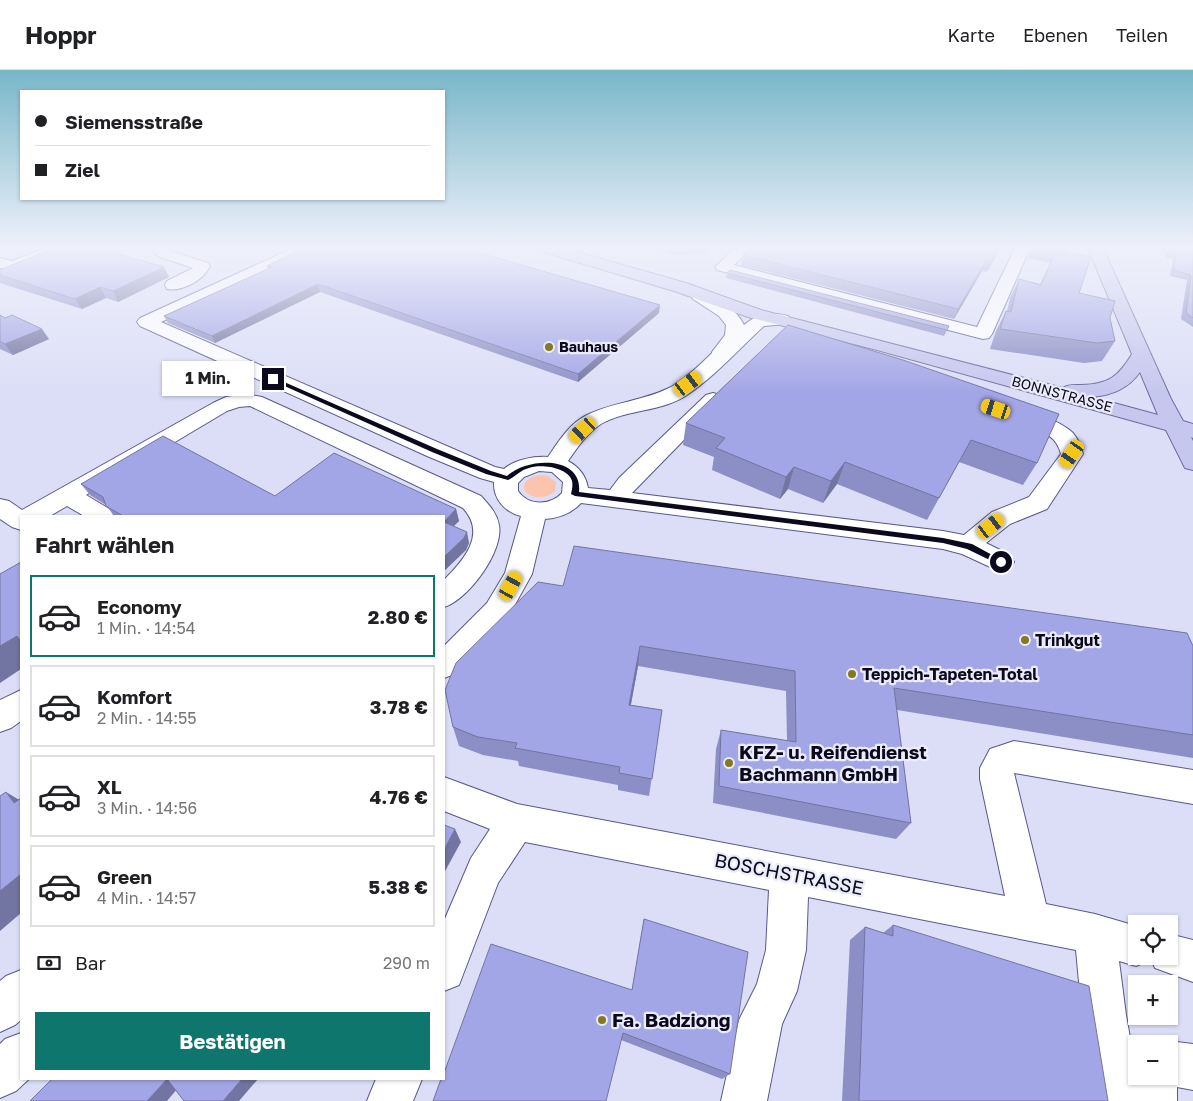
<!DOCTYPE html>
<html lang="de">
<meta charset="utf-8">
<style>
:root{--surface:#fff;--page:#f6f6f6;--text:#202124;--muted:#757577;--line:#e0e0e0;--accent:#0f766e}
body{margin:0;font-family:"Golos Text",sans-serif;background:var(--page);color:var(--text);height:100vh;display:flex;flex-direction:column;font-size:19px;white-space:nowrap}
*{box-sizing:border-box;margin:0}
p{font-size:16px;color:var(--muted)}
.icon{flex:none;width:28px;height:28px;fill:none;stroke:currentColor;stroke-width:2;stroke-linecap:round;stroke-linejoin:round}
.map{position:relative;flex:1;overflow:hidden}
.sheet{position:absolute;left:20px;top:445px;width:425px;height:565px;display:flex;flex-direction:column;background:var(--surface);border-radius:0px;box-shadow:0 1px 4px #0004}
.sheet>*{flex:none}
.top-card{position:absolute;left:20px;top:20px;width:425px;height:110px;border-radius:0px;box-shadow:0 1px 4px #0004;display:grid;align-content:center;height:110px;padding:0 15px;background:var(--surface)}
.fabs{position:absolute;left:1128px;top:845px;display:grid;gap:10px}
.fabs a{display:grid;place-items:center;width:50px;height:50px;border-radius:0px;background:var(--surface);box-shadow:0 1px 4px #0004;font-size:25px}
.end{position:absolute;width:22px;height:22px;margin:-11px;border:6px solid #0a091e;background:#fff;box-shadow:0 0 0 2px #fff}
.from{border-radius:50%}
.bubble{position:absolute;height:35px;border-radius:0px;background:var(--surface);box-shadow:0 1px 4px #0004;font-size:16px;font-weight:700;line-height:35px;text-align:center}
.car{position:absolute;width:15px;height:30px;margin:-15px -8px;border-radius:6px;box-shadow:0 0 4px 1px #0007;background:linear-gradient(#f5c518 24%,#345 0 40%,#f5c518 0 76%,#345 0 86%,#f5c518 0)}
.top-card b{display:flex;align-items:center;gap:18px;height:48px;font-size:19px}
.top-card b+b{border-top:1px solid var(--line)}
.top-card i{width:12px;height:12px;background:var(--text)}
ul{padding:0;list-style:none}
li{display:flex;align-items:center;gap:15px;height:82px;margin:0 10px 8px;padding:0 5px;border:2px solid var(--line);border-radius:0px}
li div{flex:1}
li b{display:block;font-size:19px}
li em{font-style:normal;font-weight:700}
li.selected{border-color:var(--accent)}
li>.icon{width:45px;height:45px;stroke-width:1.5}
h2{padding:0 15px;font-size:22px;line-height:60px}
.pay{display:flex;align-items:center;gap:12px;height:55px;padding:0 15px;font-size:19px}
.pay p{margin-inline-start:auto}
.primary-button{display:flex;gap:10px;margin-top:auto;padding:10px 15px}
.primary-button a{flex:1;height:58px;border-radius:0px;background:var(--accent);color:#fff;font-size:20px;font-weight:700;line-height:58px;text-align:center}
header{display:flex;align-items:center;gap:30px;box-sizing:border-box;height:70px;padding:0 25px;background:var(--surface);border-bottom:1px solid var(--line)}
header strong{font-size:24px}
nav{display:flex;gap:28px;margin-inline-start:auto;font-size:18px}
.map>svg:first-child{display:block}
</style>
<header>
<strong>Hoppr</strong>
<nav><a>Karte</a><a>Ebenen</a><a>Teilen</a></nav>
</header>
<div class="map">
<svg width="1193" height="1031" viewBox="0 0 1193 1031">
<rect width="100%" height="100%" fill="#dcdef7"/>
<path fill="#fcc3ad" d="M542,405L548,406L556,412L555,421C546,429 532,430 524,420C523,409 533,406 542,405Z"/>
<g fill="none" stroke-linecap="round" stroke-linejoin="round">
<defs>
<g id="minor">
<polygon points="45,178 67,178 65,181 19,199 13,201 0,198 0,188 12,191"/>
<path d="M153,178H168L170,181L208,193L210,196C204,210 182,222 167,219L165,215L167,211L193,198L160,187L155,184Z"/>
<path d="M293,178H313L311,181L161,252L495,397L504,399C514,390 534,386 548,387C558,372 570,353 587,345C613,332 644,331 671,317C685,309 700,295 712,283V282L725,265L726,255L719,246L693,229L691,225L693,221C709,217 738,241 744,255C756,244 772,242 788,246L791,250L788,254L764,256C739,279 715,306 687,325C662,342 627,339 601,354C587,363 577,378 568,391C579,397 586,406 588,418L610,420L619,408L706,325L713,323L720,325L723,329L720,333L632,423L943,461L964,465L992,442L1029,427L1061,384C1053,352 1019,364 1007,346L1010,341C1026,338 1061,351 1073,363C1078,369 1081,376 1083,384L1047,439L1010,454L986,473L1010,485L1014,492L1010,499L1001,502L962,484L943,479L581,433C572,443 559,448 545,449L532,504L507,549L455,604L444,608V576L487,533L505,503L521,446C505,442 493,429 494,412L480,408L427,386L140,256L137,252L140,248ZM539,401L552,402L563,412L562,423C550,436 528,436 518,421V413L524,407Z"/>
<polygon points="735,178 751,178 734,195 977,257 1015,178 1030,178 992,264 989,268 983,269 717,200 715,197"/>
<path d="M245,324L262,327L481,426C489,435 497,443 499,455C504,481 468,530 444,537V510C464,490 487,464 463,438L250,336L239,337L227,341L86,425L111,440L114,446H84L67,436L50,446H21V460L12,457L0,449V429L9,431L22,440L213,333L226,327Z"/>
<polygon points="21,620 21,651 11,658 0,662 0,630"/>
<polygon points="1014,671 1193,700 1193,734 1014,703 1046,834 1095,844 1136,856 1136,886 1169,886 1169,864 1193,870 1193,912 1155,898 1151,889 1136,896 1119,891 1126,945 1135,996 1136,994 1136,1006 1169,1006 1169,974 1161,974 1169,971 1193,974 1193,1020 1177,1017 1177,1031 1096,1031 1082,945 1076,880 808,827 806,880 797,921 782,954 767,1031 721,1031 739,950 757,914 766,880 769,820 525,772 498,813 459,915 444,921 444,851 471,788 490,759 444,741 444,707 517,734 1005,826 980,709 980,698 990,679"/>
<polygon points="21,900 21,950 15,955 0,962 0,911 6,906"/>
<polygon points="21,963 21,1009 29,1009 16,1021 0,1028 0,974 5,969"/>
<polygon points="376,1009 422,1009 413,1031 367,1031"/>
</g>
<path id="major" d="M538,178H563L686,213L761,240L1063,318C1068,314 1074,315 1081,315C1109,314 1118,307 1132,284L1088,178H1103L1171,329L1183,351L1193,354V368L1191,367L1193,371V400L1185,398L1166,360L877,280L748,247L674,221L540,181ZM1140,302L1158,345L1092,327C1112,325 1128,319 1140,302Z"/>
</defs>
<use href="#minor" stroke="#58588d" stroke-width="2"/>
<use href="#major" stroke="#6c6c9d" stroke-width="2"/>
<use href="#minor" fill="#fff" fill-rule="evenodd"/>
<use href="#major" fill="#c6c7ee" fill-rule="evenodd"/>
</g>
<g fill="#8c8fc6">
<polygon points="661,178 706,178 706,183 671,185 669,182 663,182"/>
<polygon points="1000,178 987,202 982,201 954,249 741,195 743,185"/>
<polygon points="1032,178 1069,178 1067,182 1079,223 1110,248 1115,271 1102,291 1084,293 990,279 996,261 1006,241 1007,242 1010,228 1019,209 1040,214 1050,193 1028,188"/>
<polygon points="1163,178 1190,178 1193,179 1193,257 1181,249 1187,210 1170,206 1173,189 1165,188 1166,183 1162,182"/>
<polygon points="267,196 659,243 578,312 320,222 215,273 168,253 164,246 268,199"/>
<polygon points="0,200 169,207 118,232 106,228 82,239 0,213"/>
<polygon points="727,203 949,256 944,266 726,208"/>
<polygon points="0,245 5,248 49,269 13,285 0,279"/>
<polygon points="788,255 1037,393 1023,415 959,392 927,450 837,414 823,433 788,419 780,429 712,400 714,387 683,375 686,353"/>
<polygon points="81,414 275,426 456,439 459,451 453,456 469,473 466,480 444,501 444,446 114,446 106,435 90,425"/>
<polygon points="563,516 1193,576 1193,688 897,640 911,753 896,769 713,733 716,679 721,660 787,671 786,621 638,596 631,635 662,640 649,726 618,720 618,715 519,696 518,691 483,685 459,676 453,657"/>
<polygon points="644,849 730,1004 722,1009 621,970 632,920"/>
<polygon points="893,855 1108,1031 842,1031 850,870 865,857 883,863"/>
</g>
<g fill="#7274a1">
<polygon points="999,178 1000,178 987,202 991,192"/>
<polygon points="986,191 982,201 954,249 958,239"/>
<polygon points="164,197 169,207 118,232 113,221"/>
<polygon points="318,214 320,222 215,273 212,266"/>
<polygon points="100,217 106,228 82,239 75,229"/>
<polygon points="660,235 659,243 578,312 578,304"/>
<polygon points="42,259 49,269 13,285 5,274"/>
<polygon points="845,392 837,414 823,433 831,411"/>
<polygon points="794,397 788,419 780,429 786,407"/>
<polygon points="456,439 459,451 447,463 444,452"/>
<polygon points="467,462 469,473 466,480 444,501 444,487"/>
<polygon points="17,566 21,570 21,599 0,613 0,576"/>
<polygon points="640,576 638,596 627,654 629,635"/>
<polygon points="6,722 21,731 14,733"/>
<polygon points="455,759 461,772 444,803 444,780"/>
<polygon points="21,804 21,843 0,861 0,821"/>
<polygon points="167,1009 183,1012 167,1031 147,1031"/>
<polygon points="242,1009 258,1009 239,1031 223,1031"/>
</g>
<g fill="#a3a6e6" stroke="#7274a1">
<polygon points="54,178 97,178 164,197 113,221 100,217 75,229 0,205 0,200"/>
<polygon points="303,178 463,178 660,235 578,304 318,214 212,266 164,246 272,197 267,196"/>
<polygon points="751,178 767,178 773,180 777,185 784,178 999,178 991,192 986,191 958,239 743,185"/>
<polygon points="1059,178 1069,178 1068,180"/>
<polygon points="1169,178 1190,178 1193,179 1193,248 1186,243 1191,205 1173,200 1176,184 1168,182"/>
<polygon points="1056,180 1091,187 1079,223 1115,231 1110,248 1115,271 1097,273 1000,259 1006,241 1011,242 1019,209 1041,215"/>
<polygon points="730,200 949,256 947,260 727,203"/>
<polygon points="0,245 5,248 12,245 42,259 5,274 0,272"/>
<polygon points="788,255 903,290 1059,344 1037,393 971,370 939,428 845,392 831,411 794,397 786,407 716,378 725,368 686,353"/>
<polygon points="163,366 275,426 334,383 456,439 444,452 467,462 464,468 444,487 444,446 123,446 106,436 103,427 81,414"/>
<polygon points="574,476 1187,563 1193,576 1193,665 894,618 911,753 719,716 721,660 796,672 795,601 640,576 629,635 662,640 652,709 619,703 620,697 515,678 517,673 478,667 453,657 445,620 456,593 538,512 563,516"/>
<polygon points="21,492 21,571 17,566 0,576 0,504"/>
<polygon points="6,722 14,733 21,728 21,804 0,821 0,726"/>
<polygon points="444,755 455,759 444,780"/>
<polygon points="644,849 748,882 730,1004 623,963 606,1031 433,1031 441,1009 444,1009 444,1003 491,874 632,920"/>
<polygon points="893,855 1089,916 1108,1031 859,1031 865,857 893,866"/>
<polygon points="52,1009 242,1009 223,1031 184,1031 167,1009 147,1031 30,1031"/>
</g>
<linearGradient id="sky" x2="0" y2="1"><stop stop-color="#78b7c8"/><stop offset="0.55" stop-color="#eff0fb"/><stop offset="1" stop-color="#eff0fb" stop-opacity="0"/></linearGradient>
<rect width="1193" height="323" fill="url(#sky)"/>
<path fill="#0a091e" d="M271,308H275L437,379L491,401L507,406C527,387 583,385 579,422L943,468L972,474L1005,492L1001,495L998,494L967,479L943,473L575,426L571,424C572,420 573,415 572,411C568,397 540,394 529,398C520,400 515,407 508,410L486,404L432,382L271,310Z"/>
<g fill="#84791e" stroke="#ebecf9" stroke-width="2">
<circle cx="549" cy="277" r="5"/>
<circle cx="1025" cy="570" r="5"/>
<circle cx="852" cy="604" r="5"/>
<circle cx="729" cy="693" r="5"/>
<circle cx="602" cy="950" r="5"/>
</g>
<g text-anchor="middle" stroke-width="4.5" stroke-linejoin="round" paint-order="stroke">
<g font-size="14" font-weight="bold" fill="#0a091e" stroke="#ebecf9" text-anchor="start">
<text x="559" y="282">Bauhaus</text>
</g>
<g font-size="14" fill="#0a091e" stroke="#ebecf9">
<text transform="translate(1062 324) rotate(15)" y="5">BONNSTRASSE</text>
</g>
<g font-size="16" font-weight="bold" fill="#0a091e" stroke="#ebecf9" text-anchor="start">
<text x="1035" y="576">Trinkgut</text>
<text x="862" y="610">Teppich-Tapeten-Total</text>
</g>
<g font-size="19" font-weight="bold" fill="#0a091e" stroke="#ebecf9" text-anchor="start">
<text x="739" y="689">KFZ- u. Reifendienst<tspan x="739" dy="22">Bachmann GmbH</tspan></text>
<text x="612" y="957">Fa. Badziong</text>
</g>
<g font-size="19" fill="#0a091e" stroke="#ebecf9">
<text transform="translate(789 804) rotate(11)" y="7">BOSCHSTRASSE</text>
</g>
</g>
</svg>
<div class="fabs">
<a><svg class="icon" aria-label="locate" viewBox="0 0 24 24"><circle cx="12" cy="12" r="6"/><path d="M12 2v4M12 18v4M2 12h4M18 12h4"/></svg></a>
<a>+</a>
<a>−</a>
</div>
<i class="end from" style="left:1001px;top:492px"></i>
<i class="end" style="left:273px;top:309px"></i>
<div class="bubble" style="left:162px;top:291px;width:92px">1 Min.</div>
<i class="car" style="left:688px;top:314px;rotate:54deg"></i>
<i class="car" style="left:996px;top:339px;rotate:288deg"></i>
<i class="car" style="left:583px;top:360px;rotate:228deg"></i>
<i class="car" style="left:1072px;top:384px;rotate:215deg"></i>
<i class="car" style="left:991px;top:456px;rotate:52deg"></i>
<i class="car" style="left:511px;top:516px;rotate:29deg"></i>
<div class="top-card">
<b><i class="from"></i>Siemensstraße</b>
<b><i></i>Ziel</b>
</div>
<section class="sheet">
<h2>Fahrt wählen</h2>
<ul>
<li class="selected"><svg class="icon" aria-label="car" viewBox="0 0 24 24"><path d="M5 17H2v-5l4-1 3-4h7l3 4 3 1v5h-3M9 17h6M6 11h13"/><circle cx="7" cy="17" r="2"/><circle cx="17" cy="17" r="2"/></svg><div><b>Economy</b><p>1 Min. · 14:54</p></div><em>2.80 €</em></li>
<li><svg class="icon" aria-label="car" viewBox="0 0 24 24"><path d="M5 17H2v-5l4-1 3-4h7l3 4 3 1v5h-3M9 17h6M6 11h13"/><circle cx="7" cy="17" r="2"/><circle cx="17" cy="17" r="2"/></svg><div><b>Komfort</b><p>2 Min. · 14:55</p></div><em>3.78 €</em></li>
<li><svg class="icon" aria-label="car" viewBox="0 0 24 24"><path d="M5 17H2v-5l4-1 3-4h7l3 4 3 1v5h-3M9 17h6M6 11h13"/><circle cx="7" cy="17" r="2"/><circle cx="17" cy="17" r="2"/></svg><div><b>XL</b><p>3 Min. · 14:56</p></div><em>4.76 €</em></li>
<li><svg class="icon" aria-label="car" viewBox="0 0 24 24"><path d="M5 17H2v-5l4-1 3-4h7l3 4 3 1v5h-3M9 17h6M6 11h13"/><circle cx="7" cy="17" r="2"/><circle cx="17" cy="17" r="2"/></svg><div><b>Green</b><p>4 Min. · 14:57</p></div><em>5.38 €</em></li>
</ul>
<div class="pay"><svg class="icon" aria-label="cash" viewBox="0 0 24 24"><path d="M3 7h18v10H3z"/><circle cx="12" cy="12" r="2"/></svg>Bar<p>290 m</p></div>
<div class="primary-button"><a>Bestätigen</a></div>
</section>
</div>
